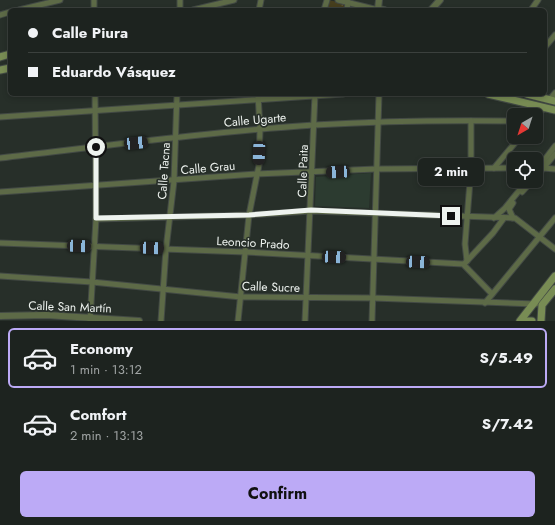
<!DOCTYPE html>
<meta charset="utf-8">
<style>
:root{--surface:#1d231f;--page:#252b28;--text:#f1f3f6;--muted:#a0a4a4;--line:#3b403d;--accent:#bcaaf6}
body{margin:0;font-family:Jost,sans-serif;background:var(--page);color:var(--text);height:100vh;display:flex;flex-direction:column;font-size:15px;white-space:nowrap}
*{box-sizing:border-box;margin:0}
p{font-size:13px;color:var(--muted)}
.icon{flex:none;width:22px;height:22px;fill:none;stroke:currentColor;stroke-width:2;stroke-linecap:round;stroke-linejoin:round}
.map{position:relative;height:321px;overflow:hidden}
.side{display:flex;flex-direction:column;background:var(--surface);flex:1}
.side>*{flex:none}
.hud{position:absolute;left:8px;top:8px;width:539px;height:88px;border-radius:6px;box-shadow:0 2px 6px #0003,0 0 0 1px var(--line);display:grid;align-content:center;height:88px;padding:0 20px;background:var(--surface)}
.needle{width:26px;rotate:219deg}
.tools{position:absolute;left:507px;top:108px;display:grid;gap:8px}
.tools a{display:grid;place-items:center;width:36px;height:36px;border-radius:6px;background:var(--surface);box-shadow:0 2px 6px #0003,0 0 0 1px var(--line);font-size:20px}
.end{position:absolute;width:18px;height:18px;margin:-9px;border:5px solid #eef3ef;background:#111;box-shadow:0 0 0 2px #111}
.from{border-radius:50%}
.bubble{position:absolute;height:28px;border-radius:6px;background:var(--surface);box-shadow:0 2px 6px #0003,0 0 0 1px var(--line);font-size:13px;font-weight:700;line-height:28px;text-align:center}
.car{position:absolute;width:12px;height:24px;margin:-12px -6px;border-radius:5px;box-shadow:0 0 3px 1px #0007;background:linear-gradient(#222 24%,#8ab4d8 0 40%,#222 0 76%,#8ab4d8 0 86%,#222 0)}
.hud b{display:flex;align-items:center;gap:14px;height:38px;font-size:15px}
.hud b+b{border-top:1px solid var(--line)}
.hud i{width:10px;height:10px;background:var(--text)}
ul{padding:7px 0 0;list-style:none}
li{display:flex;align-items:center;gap:12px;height:60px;margin:0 8px 6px;padding:0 12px;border:2px solid transparent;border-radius:6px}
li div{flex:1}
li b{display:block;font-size:15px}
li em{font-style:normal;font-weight:700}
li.selected{border-color:var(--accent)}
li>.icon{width:36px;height:36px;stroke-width:1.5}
.action{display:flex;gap:8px;margin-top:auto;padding:8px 20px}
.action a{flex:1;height:46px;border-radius:6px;background:var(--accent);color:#111;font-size:16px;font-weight:700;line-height:46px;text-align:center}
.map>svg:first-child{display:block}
</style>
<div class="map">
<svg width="555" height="321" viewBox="0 0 555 321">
<defs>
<pattern id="park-crowns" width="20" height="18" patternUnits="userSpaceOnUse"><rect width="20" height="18" fill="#463e1d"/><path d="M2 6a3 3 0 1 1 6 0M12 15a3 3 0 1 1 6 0" fill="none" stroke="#615a3e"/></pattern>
</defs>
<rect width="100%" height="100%" fill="#272f29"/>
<polygon fill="#2c3b30" points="371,173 369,208 315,206 316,177"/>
<polygon fill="url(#park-crowns)" points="328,0 347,4 346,10 326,10"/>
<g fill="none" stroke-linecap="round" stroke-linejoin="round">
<defs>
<g id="minor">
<polyline points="94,0 94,10"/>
<polyline points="338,0 378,10"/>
<polyline points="19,10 60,0"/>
<polyline points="180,10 180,0"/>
<polyline points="193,10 234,0"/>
<polyline points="259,10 261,0"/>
<polyline points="324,10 327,0"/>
<polyline points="347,10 348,2"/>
<polyline points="531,10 538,0"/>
<polyline points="0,15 10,12"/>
<polyline points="545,47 555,35"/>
<polyline points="550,99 555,93"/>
<polyline points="0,117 343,94"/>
<polyline points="536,117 544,108"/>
<path d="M0,158C104,146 209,132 314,125C380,121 447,120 514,121"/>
<polyline points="494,168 520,137"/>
<polyline points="543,168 555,169"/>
<polyline points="536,171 555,146"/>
<polyline points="536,177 555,154"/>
<polyline points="0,192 256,174 376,169 514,168"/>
<polyline points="522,192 532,181"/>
<polyline points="494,218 505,208 527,181"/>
<polyline points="513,218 509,209 513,203"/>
<polyline points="96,219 249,215 311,211 515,218 555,249"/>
<polyline points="0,243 245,252 463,264 492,294"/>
<polyline points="467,261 465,244 471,169 471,121"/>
<polyline points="465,263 493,233 504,218"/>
<polyline points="0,276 92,282 241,297 373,298 536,304"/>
<polyline points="485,303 555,218"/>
<polyline points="90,321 96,219 95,94"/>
<polyline points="161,321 166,249 174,181 177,94"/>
<polyline points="238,321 249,215 259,165 260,129 258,94"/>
<polyline points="305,321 315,94"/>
<polyline points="372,321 379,94"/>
</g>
<g id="tertiary">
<polyline points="379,0 378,9 384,10"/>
<polyline points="431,10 440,0"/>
<polyline points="0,316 46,315 139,321"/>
</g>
<g id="secondary">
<polyline points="0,57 10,54"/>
<polyline points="0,70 10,68"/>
<polyline points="488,94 555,110"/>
<polyline points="527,94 555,101"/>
<polyline points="520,321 555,276"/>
<polyline points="523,321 532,321"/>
<polyline points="541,321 542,305 555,289"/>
</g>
</defs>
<use href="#minor" stroke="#434a45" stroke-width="7"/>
<use href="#tertiary" stroke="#434a45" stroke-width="8"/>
<use href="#secondary" stroke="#434a45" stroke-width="9"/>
<use href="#minor" stroke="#5d6a47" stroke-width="5"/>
<use href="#tertiary" stroke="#5d6a47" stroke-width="6"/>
<use href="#secondary" stroke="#788c54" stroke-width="7"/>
</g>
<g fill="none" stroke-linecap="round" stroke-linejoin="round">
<polyline stroke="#eef3ef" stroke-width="5" points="96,147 96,218 249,215 311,210 451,216"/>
</g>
<g text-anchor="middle" stroke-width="3.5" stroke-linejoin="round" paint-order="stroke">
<g font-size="12" fill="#eef3ef" stroke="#272f29">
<text transform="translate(255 120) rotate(-5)" y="4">Calle Ugarte</text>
<text transform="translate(208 168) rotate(-5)" y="4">Calle Grau</text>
<text transform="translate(164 171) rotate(-86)" y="4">Calle Tacna</text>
<text transform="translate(303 171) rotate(-88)" y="4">Calle Paita</text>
<text transform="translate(253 243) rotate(3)" y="4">Leoncio Prado</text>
<text transform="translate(271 287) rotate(2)" y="4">Calle Sucre</text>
<text transform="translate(70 307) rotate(2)" y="4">Calle San Martín</text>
</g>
</g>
</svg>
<div class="tools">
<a><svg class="needle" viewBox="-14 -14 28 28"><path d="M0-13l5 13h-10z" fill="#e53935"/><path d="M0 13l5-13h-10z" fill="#a0a4a4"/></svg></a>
<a><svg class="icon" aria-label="locate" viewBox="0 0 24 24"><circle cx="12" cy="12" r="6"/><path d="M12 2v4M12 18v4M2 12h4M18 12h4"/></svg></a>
</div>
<i class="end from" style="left:96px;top:147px"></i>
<i class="end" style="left:451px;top:216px"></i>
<div class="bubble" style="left:418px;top:158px;width:66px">2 min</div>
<i class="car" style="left:136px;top:143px;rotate:84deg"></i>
<i class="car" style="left:259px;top:153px;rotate:182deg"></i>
<i class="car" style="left:338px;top:172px;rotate:267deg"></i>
<i class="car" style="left:79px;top:246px;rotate:92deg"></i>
<i class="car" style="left:152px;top:248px;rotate:92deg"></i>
<i class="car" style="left:334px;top:257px;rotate:93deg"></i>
<i class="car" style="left:418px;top:262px;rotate:93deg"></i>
<div class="hud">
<b><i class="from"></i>Calle Piura</b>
<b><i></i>Eduardo Vásquez</b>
</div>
</div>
<section class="side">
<ul>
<li class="selected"><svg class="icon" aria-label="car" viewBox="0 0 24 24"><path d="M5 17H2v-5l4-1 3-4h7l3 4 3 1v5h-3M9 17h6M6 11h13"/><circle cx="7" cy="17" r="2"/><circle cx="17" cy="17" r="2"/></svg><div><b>Economy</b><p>1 min · 13:12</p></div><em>S/5.49</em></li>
<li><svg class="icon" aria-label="car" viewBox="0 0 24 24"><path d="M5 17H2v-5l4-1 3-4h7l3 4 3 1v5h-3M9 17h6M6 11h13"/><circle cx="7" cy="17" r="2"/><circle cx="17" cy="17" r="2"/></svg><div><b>Comfort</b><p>2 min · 13:13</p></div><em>S/7.42</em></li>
</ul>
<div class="action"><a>Confirm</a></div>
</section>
